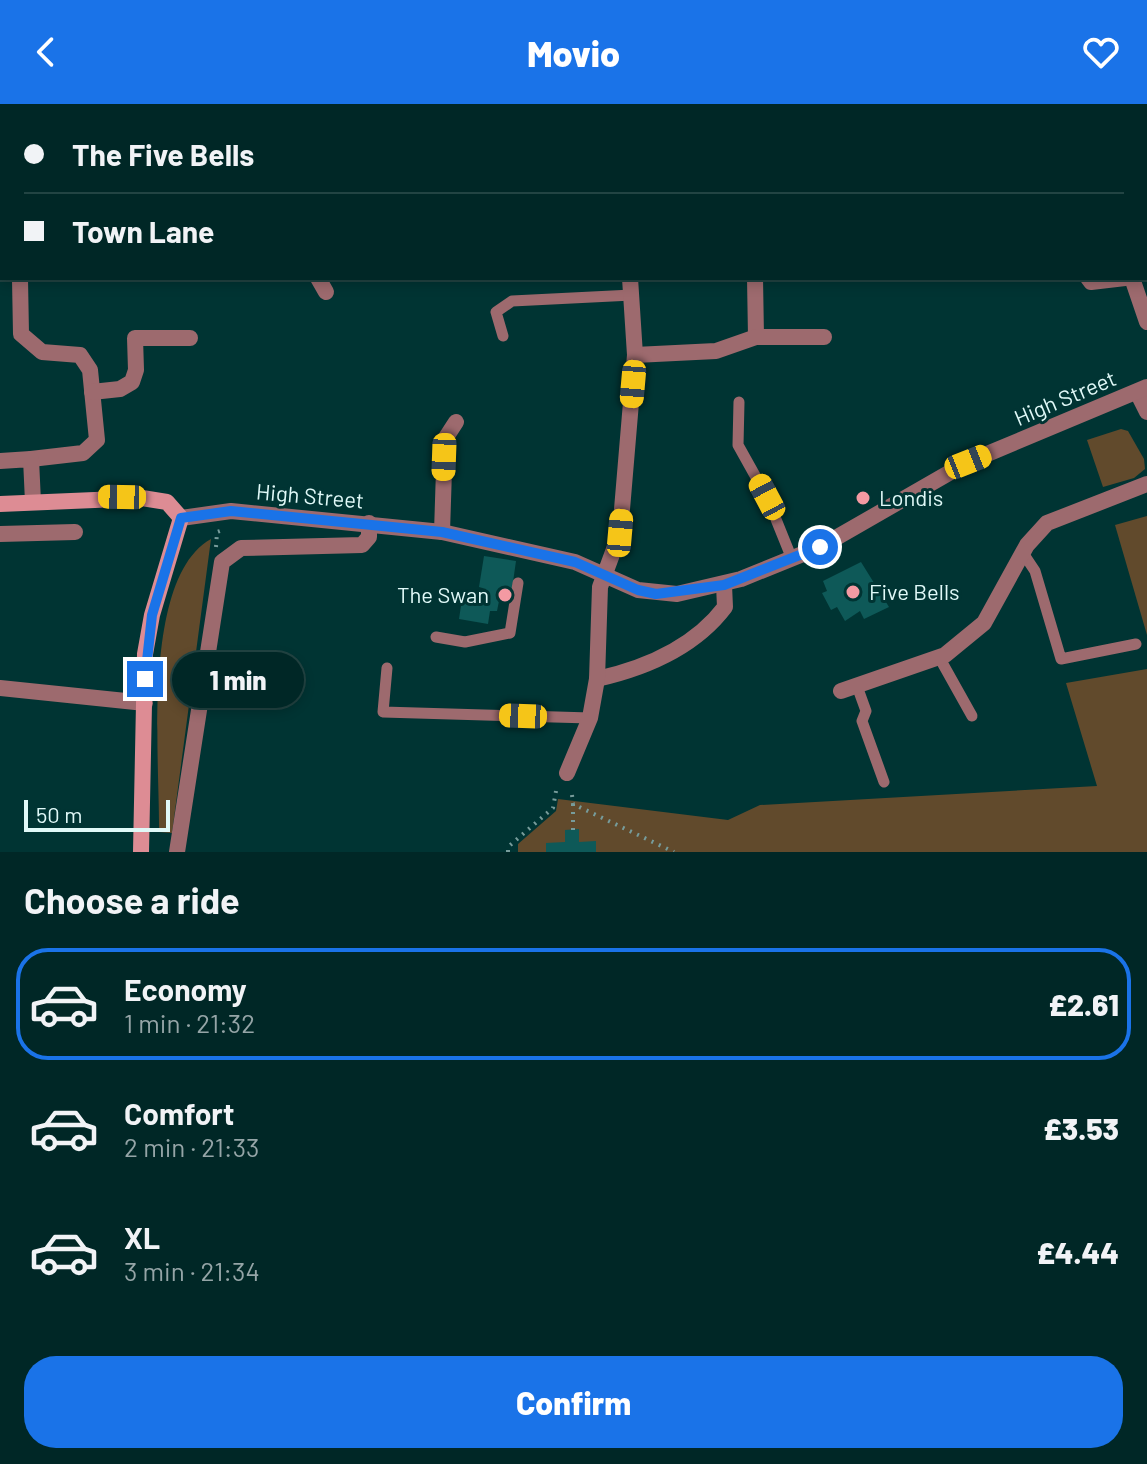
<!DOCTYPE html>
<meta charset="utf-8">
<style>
:root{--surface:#002726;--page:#0e3332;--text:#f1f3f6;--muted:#95a5a7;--line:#224443;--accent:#1a73e8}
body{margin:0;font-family:Barlow,sans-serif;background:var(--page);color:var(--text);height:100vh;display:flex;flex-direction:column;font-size:30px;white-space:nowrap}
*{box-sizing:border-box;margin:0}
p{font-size:26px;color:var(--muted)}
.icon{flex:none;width:44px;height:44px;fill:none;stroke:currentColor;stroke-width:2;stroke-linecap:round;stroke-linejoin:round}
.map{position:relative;height:748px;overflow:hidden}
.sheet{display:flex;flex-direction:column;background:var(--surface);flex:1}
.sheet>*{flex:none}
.banner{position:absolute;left:0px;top:0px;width:1148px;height:176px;box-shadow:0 4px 12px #0003,0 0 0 2px var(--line);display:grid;align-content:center;height:176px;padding:0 24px;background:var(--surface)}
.scale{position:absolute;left:24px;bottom:20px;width:146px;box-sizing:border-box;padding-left:8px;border:4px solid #e0f9f8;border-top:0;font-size:22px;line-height:28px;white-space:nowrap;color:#e0f9f8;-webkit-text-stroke:6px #003433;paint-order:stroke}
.end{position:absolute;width:36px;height:36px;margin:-18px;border:10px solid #1a73e8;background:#fff;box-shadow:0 0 0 4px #fff}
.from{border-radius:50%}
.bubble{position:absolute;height:56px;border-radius:28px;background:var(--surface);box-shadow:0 4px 12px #0003,0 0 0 2px var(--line);font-size:26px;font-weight:800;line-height:56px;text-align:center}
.car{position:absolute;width:24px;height:48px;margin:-24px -12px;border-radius:10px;box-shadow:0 0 6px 2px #0007;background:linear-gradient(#f5c518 24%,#345 0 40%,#f5c518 0 76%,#345 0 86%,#f5c518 0)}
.banner b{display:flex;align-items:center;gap:28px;height:76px;font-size:30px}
.banner b+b{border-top:2px solid var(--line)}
.banner i{width:20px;height:20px;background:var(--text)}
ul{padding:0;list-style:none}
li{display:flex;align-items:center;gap:24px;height:112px;margin:0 16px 12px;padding:0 8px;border:4px solid transparent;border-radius:32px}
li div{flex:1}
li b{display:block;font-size:30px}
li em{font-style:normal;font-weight:800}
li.current{border-color:var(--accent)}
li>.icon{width:72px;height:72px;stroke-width:1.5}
h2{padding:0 24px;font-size:36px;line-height:96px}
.button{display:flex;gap:16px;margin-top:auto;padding:16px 24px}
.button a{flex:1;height:92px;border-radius:32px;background:var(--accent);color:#fff;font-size:32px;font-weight:800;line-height:92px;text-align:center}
header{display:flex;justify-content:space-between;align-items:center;height:104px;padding:0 24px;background:var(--accent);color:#fff;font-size:36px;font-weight:800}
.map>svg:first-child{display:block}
</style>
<header><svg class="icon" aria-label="back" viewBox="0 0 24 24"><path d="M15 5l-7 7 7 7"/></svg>Movio<svg class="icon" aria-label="heart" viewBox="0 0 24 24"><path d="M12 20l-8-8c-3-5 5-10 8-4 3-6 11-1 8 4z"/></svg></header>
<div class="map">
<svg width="1147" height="748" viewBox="0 0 1147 748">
<rect width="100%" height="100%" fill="#003433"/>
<g fill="#614a2c">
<polygon points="824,0 988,0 824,2"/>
<polygon points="1121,325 1128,327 1144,355 1145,365 1134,374 1103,383 1087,336"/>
<polygon points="1147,412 1147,531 1115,421"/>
<path d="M211,435L172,729L159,728C160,657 141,474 211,435Z"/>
<polygon points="1147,565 1147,748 518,748 518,740 556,707 558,695 728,716 760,701 1097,682 1066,579"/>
</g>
<g fill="#0e5958">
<polygon points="484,452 516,457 510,499 499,497 497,507 490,507 488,520 459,515 462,495 484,496 486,485 479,483"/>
<polygon points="861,458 889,503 864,515 860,507 845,517 837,503 831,506 822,489 827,487 823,477"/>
<polygon points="579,725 579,738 596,737 596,748 546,748 546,739 565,738 565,726"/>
</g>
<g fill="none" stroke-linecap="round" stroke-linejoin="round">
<g stroke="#779c9b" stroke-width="4" stroke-dasharray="2 6" stroke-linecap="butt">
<polyline points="1037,2 1038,0"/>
<polyline points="216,443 217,428 220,427"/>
<polyline points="572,691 573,700 674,748"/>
<polyline points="573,726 573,700"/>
<polyline points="508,748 508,743 553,704 556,687"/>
</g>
<g stroke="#9d6a6e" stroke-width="11">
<polyline points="0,74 2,83"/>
<polyline points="503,232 496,208 512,197 632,191"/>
<polyline points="739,298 738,341 767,393 792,455"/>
<polyline points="1023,449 1035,467 1061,555 1136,540"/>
<polyline points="436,533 465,538 510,529 518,479"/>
<polyline points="939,553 972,612"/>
<polyline points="387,564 383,608 590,614"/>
<polyline points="857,582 866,607 862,617 884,678"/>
</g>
<g stroke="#9d6a6e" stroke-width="16">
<polyline points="302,0 302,2"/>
<polyline points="609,0 609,2"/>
<polyline points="318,174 326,188"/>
<polyline points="755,174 756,233"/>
<polyline points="1088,174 1091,178 1125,174"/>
<polyline points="1132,174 1147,218"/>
<polyline points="20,175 21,230 42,248 80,251 90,266 97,336 83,349 31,355"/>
<polyline points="635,251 716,247 756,233 824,233"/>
<polyline points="92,288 120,285 132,278 136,266 135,234 190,234"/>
<polyline points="1137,288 1147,308"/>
<polyline points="0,357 31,355 33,398"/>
<polyline points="181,414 231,407 442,428 575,458 638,486 677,490 741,475 820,443 968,358 1147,283"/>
<polyline points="442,428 445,335 456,318"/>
<polyline points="0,430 75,428"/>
<path d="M597,575C646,564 694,544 725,503L724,481"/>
<polyline points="0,584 145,599"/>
<polyline points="841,587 945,551 984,519 1027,441 1047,419 1147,380"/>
<polyline points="567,669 590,614 597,575 600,483 620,429 635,251 630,174"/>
<polyline points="177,748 222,458 241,444 362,441 369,433 369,419"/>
</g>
<polyline stroke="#dd8c94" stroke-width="16" points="0,400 142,394 167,398 181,414 152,511 145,550 141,748"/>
</g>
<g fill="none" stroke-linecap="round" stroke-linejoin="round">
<polyline stroke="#1a73e8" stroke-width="10" points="145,575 152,511 181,414 231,407 442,428 575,458 638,486 656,490 724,481 820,443"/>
</g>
<g fill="#f49aa3" stroke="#003433" stroke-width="3">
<circle cx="863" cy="394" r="8"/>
<circle cx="853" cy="488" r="8"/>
<circle cx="505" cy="491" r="8"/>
</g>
<g text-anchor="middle" stroke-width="6" stroke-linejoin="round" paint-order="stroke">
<g font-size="22" fill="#e0f9f8" stroke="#003433">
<text transform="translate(1065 294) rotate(-23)" y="8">High Street</text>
<text transform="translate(310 392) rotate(5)" y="8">High Street</text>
</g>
<g font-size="22" fill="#e0f9f8" stroke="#003433" text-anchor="start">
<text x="879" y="402">Londis</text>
<text x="869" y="496">Five Bells</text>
<text x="489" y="499" text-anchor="end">The Swan</text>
</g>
</g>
</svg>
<div class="scale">50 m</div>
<i class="end from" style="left:820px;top:443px"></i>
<i class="end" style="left:145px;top:575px"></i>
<div class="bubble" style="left:172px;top:548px;width:132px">1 min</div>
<i class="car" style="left:633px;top:280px;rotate:185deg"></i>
<i class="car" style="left:444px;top:353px;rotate:182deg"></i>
<i class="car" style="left:968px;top:358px;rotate:68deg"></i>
<i class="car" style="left:122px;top:393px;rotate:271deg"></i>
<i class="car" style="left:767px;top:393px;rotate:332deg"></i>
<i class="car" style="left:620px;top:429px;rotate:5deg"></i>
<i class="car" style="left:523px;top:612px;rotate:272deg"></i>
<div class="banner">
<b><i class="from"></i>The Five Bells</b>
<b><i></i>Town Lane</b>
</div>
</div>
<section class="sheet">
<h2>Choose a ride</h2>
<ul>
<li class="current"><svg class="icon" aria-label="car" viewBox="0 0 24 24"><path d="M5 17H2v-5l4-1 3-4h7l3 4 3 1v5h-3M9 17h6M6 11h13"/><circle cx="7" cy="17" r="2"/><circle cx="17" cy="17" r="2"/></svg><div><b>Economy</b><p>1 min · 21:32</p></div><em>£2.61</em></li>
<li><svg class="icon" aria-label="car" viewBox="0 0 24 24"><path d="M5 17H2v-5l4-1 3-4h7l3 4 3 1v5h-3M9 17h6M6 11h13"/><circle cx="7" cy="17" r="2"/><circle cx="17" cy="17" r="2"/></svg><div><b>Comfort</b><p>2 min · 21:33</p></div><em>£3.53</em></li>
<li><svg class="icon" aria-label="car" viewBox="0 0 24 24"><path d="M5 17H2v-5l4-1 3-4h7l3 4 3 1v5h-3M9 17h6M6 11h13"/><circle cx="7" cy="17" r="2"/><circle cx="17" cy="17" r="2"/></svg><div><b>XL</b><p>3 min · 21:34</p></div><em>£4.44</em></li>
</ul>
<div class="button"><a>Confirm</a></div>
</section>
